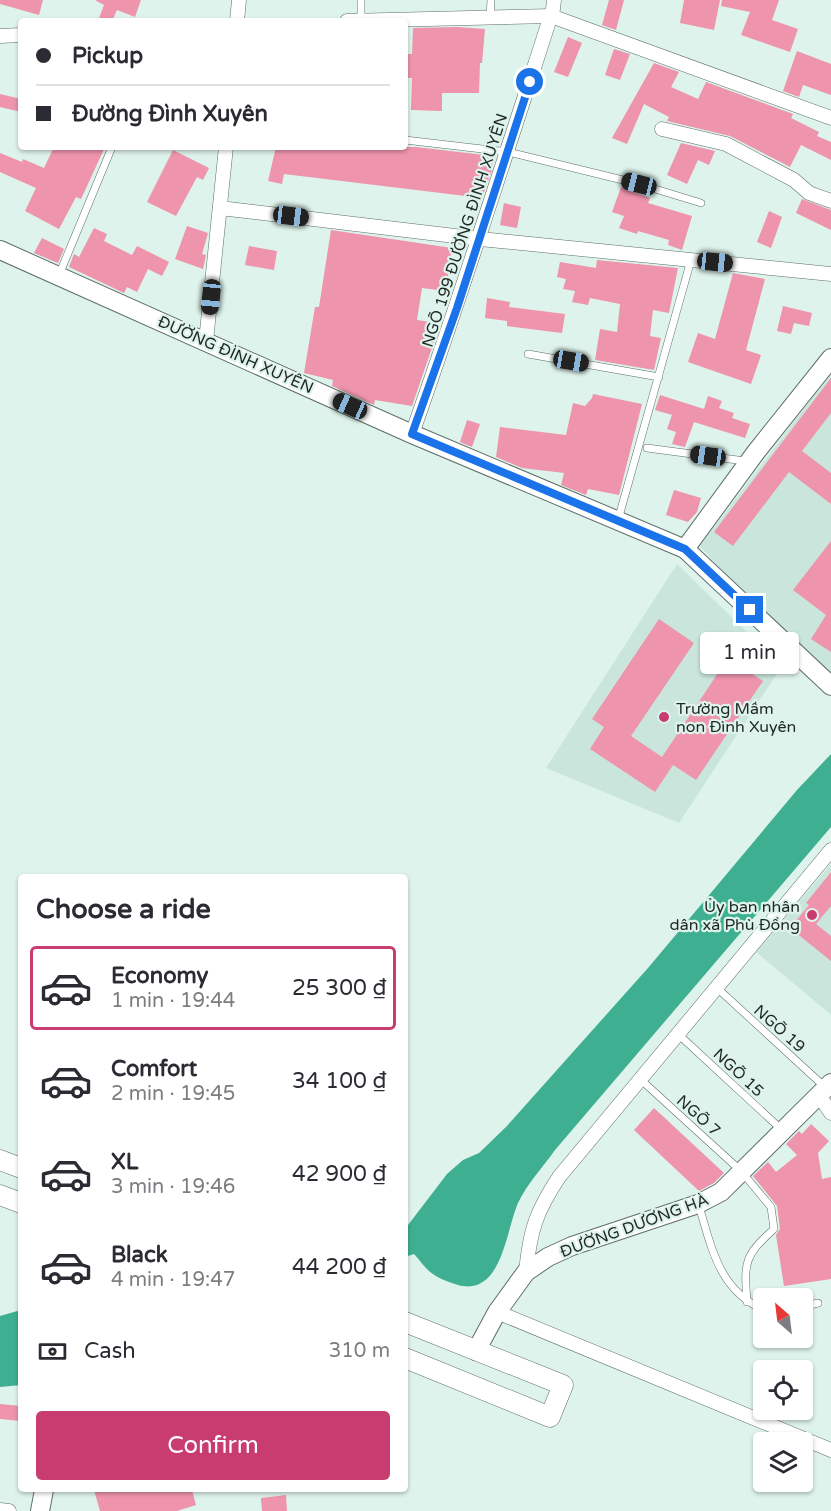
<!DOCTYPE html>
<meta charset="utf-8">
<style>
:root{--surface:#fff;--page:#f2f2f3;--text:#2b2b33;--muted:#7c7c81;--line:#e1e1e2;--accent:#c83c6f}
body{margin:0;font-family:"Varela Round",sans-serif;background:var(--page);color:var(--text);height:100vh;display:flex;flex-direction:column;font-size:22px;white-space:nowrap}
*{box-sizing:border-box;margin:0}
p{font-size:20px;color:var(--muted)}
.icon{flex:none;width:33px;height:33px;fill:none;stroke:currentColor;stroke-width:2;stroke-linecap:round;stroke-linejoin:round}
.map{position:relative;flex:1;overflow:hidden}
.sheet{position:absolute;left:18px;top:874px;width:390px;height:618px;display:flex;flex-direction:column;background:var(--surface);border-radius:6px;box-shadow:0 2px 4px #0004}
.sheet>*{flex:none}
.hud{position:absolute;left:18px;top:18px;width:390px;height:132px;border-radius:6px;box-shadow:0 2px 4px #0004;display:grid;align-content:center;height:132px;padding:0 18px;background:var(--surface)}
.needle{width:39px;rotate:332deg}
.fabs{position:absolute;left:753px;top:1288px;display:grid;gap:12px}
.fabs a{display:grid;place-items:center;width:60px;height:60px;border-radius:6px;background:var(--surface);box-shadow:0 2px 4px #0004;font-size:30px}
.end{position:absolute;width:27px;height:27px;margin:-14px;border:8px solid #1a73e8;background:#fff;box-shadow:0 0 0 3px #fff}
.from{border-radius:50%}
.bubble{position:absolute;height:42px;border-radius:6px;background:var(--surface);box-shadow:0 2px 4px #0004;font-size:20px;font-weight:600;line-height:42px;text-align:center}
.car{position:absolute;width:18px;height:36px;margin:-18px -9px;border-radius:8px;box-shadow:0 0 4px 2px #0007;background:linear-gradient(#222 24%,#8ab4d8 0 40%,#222 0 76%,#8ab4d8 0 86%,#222 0)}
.hud b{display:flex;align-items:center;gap:21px;height:57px;font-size:22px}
.hud b+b{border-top:2px solid var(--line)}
.hud i{width:15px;height:15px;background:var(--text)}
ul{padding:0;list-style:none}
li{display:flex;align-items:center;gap:18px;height:84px;margin:0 12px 9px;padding:0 6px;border:3px solid transparent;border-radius:6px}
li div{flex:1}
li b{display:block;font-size:22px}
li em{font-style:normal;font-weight:600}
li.selected{border-color:var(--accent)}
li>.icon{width:54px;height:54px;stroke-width:1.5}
h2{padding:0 18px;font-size:27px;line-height:72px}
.pay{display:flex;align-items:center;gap:15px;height:66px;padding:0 18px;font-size:22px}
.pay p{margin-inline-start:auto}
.button{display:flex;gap:12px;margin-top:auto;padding:12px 18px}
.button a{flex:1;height:69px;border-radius:6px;background:var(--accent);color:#fff;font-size:24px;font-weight:600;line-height:69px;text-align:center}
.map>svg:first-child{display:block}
</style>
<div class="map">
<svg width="831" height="1511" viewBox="0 0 831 1511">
<rect width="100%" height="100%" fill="#def3eb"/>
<g fill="#cae6dc">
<polygon points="831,373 831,673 800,647 723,572 700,546"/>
<polygon points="677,564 782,666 679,823 546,768"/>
<polygon points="831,864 831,1015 756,952"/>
</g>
<g fill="#3eb091">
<path d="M831,754V827L555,1150C543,1167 527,1184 518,1203C506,1230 502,1297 458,1285C448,1282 437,1278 429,1271C423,1266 420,1260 414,1254L405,1257V1229L447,1174L463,1160L479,1153L506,1127L648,968L797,790Z"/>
<polygon points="21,1310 21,1385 0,1387 0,1316"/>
</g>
<g fill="#ee94ac">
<polygon points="0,0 43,0 39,15 0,4"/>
<polygon points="95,0 141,0 135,17 117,10 112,21 98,21 104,5"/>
<polygon points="609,0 624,0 616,30 602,25"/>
<polygon points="684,0 720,0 714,30 680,23"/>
<polygon points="722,0 779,0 772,20 798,29 790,52 741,35 750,12 721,6"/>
<polygon points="457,27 485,29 482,63 480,63 479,93 442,93 442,111 411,110 412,78 405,78 405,54 412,54 413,28"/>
<polygon points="568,37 582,43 568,77 554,72"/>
<polygon points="614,49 630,54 620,80 605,75"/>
<polygon points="797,51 831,64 831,95 803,85 799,97 783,91"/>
<polygon points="654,63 679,72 671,87 698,99 706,82 793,114 791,118 819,132 817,136 831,142 831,160 801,145 790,167 730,136 667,121 669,117 644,104 627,144 612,138"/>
<polygon points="0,94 21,99 21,112 0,107"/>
<polygon points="681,143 715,151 709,165 698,160 687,184 667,175"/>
<polygon points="54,147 105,147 81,199 76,197 59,229 25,211 36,188 0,172 0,153 22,162 23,159 44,168"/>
<polygon points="276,147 416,147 493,156 492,170 482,198 284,174 282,184 268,181"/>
<polygon points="173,150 209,168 203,180 197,177 176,216 147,202"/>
<polygon points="621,187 650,198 648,203 692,216 682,250 668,245 669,240 638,231 637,234 619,228 624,216 612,212"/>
<polygon points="802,199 831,210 831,230 796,213"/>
<polygon points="504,203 521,207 517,228 500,225"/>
<polygon points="769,211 782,217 771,248 757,242"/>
<polygon points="187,226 208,233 202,254 206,255 203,269 175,259"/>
<polygon points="94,228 107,234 104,241 132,255 137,246 169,262 162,276 148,269 137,292 127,287 124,293 69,267 74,254 79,257"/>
<polygon points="331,230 452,248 446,291 422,288 417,320 438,323 436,336 412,406 375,400 374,405 332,386 333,380 304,373 315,307 319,307"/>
<polygon points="42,238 64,249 58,263 34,253"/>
<polygon points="249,246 277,251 274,270 245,265"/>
<polygon points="597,260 678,268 669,313 653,310 650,336 661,338 654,370 595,360 600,329 617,332 620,304 590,298 588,305 572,302 575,291 563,289 566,279 557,277 560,262 596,268"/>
<polygon points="733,273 765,279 746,350 761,355 751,384 688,362 698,333 715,339"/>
<polygon points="487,298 510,302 509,307 565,314 562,333 507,326 507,321 485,318"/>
<polygon points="783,306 812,313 809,326 794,323 791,334 777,331"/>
<polygon points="831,378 831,413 802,451 831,473 831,504 789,472 733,546 714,532"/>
<polygon points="593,394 642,404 619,495 588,489 586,495 561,485 564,473 522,468 496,457 500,427 566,435 573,403 585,406 592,398"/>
<polygon points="660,395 704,409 708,396 722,401 719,408 734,413 732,418 750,424 745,438 694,422 685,447 672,444 676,432 667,429 672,415 655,410"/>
<polygon points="467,420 480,424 472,447 460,442"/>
<polygon points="674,490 701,498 697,512 688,522 666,515"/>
<polygon points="831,541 831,652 811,639 826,615 793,590"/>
<polygon points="659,619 694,643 631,736 662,757 728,658 763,681 696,780 673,765 655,792 590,749 604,727 592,719"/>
<polygon points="831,872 831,906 816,924 831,936 831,961 790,928 809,905 806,903"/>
<polygon points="654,1108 724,1173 714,1183 699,1191 634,1130"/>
<polygon points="811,1124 829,1141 818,1153 822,1179 831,1177 831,1279 784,1286 776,1235 780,1229 777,1206 753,1176 768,1162 776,1172 797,1155 786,1144 799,1131 802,1134"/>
<polygon points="0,1404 21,1406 21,1421 0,1419"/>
<polygon points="94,1490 192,1490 196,1505 177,1511 100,1511"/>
<polygon points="286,1495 287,1511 262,1511 261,1498"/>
</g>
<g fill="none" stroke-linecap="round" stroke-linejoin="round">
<defs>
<g id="service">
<polyline points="490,18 491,0"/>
<polyline points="361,21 361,0"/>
<polyline points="405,140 508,152 639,184 701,203"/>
<polyline points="59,275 112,147"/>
<polyline points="528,354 659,377"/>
<polyline points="647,448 745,461"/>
<polyline points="618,520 691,260"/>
<polyline points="716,987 826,1088"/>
<polyline points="678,1034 782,1130"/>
<path d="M640,1079L741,1171L771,1207L774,1229C744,1256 744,1262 747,1302"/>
<path d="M699,1206C712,1249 719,1290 764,1310"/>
<polyline points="802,1307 818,1303"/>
</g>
<g id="minor">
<polyline points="237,21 239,0"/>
<polyline points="347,21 551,16 831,118"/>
<polyline points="0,36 21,35"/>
<polyline points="662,129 726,144 794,180 809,193 831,201"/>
<polyline points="220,208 480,239 831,274"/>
<polyline points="206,341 226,147"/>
<path d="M412,434C462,293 507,151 553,9L554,0"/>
<polyline points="819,1095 831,1113"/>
<path d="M526,1272C530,1230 536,1212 559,1177L831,850"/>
<polyline points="497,1312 831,1450"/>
<polyline points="0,1510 9,1511"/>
</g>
<g id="tertiary">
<polyline points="0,250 412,434 685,549 831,686"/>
<polyline points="685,549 756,452 831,358"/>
<polyline points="476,1351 497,1312 526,1272 548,1257 572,1246 698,1204 721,1192 831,1083"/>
<polyline points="40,1511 44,1490"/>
</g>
<g id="secondary">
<polyline points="0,1160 21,1168"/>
<polyline points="0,1195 21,1203"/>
<polyline points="405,1322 563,1385 550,1417 405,1358"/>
</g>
</defs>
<use href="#service" stroke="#5c6e68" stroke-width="8"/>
<use href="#minor" stroke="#5c6e68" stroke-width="15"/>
<use href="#tertiary" stroke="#5c6e68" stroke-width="20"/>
<use href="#secondary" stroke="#5c6e68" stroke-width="21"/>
<use href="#service" stroke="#fff" stroke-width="7"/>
<use href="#minor" stroke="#fff" stroke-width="14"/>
<use href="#tertiary" stroke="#fff" stroke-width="18"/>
<use href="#secondary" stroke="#fff" stroke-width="20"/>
</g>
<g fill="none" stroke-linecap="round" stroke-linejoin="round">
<polyline stroke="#1a73e8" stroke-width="8" points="530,82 457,308 412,434 685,549 750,610"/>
</g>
<g fill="#c83c6f" stroke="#def3eb" stroke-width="2">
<circle cx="664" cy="717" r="6"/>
<circle cx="812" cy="915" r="6"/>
</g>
<g text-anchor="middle" stroke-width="4.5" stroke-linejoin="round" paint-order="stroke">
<g font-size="16" fill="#1f2724" stroke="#def3eb">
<text transform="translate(464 230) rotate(-72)" y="6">NGÕ 199 ĐƯỜNG ĐÌNH XUYÊN</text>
<text transform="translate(236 354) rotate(24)" y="6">ĐƯỜNG ĐÌNH XUYÊN</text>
<text transform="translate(780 1028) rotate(42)" y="6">NGÕ 19</text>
<text transform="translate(739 1072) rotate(43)" y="6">NGÕ 15</text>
<text transform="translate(699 1115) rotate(42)" y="6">NGÕ 7</text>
<text transform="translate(634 1225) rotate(-20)" y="6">ĐƯỜNG DƯƠNG HÀ</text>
</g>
<g font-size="16" fill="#1f2724" stroke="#def3eb" text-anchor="start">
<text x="676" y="714">Trường Mầm<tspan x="676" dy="18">non Đình Xuyên</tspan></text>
<text x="800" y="912" text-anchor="end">Ủy ban nhân<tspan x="800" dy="18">dân xã Phù Đổng</tspan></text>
</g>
</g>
</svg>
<div class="fabs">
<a><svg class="needle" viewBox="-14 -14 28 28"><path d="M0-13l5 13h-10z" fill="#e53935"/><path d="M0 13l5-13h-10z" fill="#7c7c81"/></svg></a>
<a><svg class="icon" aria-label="locate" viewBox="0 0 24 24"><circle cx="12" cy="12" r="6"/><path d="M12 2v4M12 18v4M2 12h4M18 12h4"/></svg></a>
<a><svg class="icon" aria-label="layers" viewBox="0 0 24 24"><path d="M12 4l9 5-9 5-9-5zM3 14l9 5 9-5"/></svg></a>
</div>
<i class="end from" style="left:530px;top:82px"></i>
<i class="end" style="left:750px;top:610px"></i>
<div class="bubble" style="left:700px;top:632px;width:99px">1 min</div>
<i class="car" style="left:639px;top:184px;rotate:284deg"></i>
<i class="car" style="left:291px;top:216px;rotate:97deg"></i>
<i class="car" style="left:715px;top:262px;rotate:96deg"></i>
<i class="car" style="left:211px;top:297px;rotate:186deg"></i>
<i class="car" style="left:571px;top:361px;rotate:100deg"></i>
<i class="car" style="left:350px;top:406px;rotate:294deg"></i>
<i class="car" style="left:708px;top:456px;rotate:278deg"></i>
<div class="hud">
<b><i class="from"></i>Pickup</b>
<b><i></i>Đường Đình Xuyên</b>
</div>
<section class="sheet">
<h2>Choose a ride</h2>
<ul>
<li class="selected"><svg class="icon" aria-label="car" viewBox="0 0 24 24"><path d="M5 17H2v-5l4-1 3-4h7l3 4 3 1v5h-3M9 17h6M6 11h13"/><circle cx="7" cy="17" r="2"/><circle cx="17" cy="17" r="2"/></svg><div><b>Economy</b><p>1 min · 19:44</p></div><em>25 300 ₫</em></li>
<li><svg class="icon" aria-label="car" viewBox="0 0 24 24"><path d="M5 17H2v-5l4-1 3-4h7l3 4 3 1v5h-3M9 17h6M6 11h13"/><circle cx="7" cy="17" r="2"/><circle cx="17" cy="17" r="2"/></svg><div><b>Comfort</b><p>2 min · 19:45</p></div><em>34 100 ₫</em></li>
<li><svg class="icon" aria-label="car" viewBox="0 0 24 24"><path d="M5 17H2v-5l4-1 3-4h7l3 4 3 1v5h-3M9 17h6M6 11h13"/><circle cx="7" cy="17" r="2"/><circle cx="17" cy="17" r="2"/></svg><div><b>XL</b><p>3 min · 19:46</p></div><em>42 900 ₫</em></li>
<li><svg class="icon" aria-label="car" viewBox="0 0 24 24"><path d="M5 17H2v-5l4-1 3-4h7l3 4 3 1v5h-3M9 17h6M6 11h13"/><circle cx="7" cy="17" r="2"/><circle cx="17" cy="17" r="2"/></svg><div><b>Black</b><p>4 min · 19:47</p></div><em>44 200 ₫</em></li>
</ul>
<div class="pay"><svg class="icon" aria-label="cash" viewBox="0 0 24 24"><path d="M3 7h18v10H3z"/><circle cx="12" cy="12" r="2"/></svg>Cash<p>310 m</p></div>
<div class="button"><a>Confirm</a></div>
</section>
</div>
